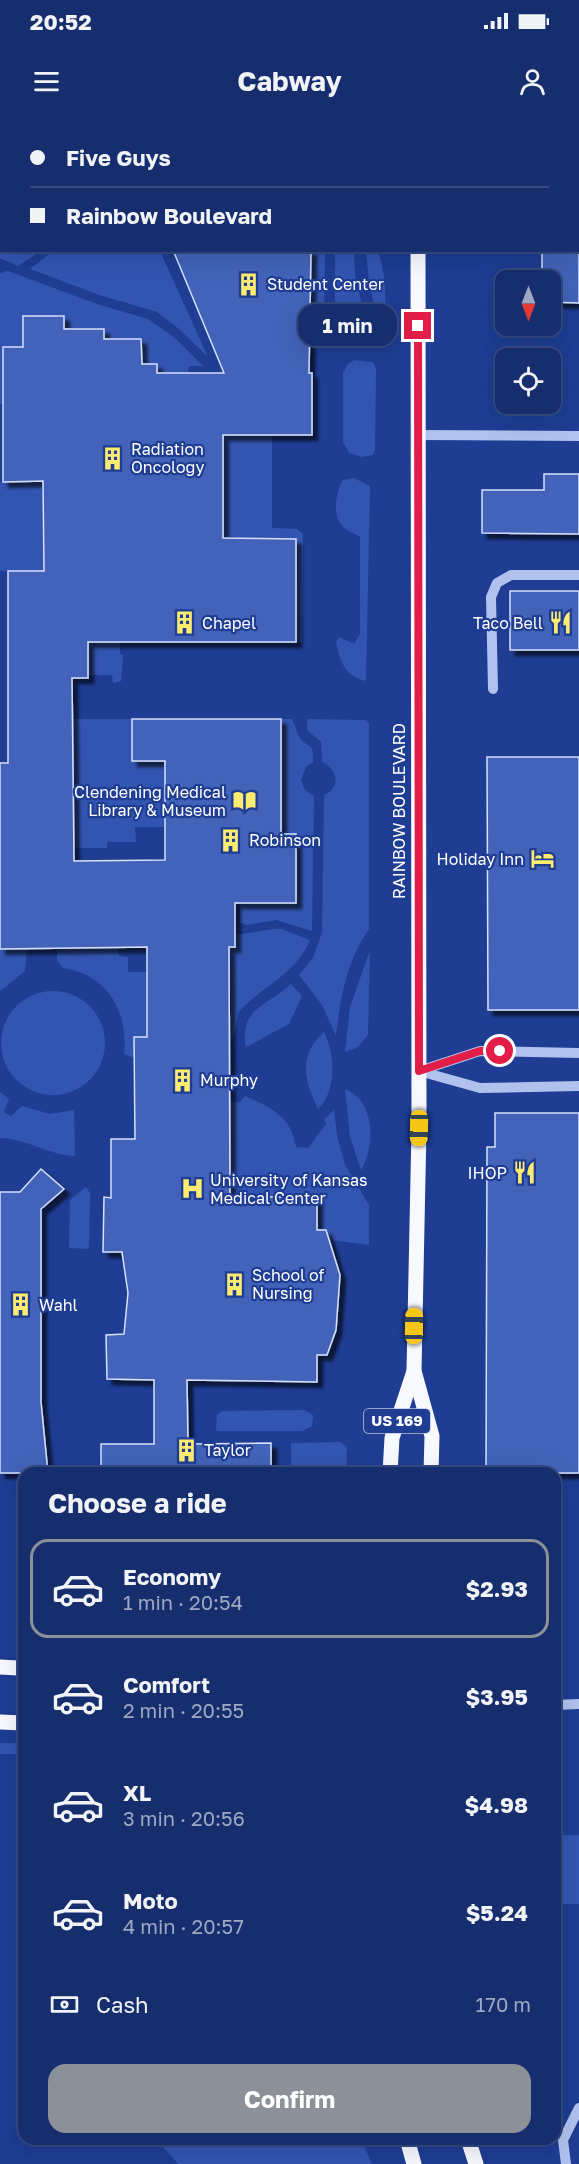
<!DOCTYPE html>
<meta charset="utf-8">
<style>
:root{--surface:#162e6e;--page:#1f3673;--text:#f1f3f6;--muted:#9ea8c2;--line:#354a81;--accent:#8c9099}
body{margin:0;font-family:"Golos Text",sans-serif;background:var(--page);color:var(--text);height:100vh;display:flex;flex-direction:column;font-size:22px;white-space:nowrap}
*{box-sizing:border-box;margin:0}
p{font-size:20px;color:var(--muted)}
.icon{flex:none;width:33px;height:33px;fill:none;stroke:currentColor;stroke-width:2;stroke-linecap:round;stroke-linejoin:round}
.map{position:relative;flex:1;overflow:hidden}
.details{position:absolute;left:18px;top:1347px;width:543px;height:678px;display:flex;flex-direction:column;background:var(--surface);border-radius:18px;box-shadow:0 6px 24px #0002,0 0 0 2px var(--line)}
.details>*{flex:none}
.top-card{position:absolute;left:0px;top:0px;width:579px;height:132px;box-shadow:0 6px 24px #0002,0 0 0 2px var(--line);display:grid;align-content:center;height:132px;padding:0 30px;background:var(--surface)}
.needle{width:39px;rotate:180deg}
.tools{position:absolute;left:495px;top:150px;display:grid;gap:12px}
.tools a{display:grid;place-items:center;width:66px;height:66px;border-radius:12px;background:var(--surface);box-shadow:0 6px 24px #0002,0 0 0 2px var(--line);font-size:30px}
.end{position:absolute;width:27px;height:27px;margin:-14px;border:8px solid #e11d48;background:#fff;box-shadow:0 0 0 3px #fff}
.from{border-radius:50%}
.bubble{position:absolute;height:42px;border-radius:18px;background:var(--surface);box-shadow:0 6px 24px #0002,0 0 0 2px var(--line);font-size:20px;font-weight:700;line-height:42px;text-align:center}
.car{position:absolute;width:18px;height:36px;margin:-18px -9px;border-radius:8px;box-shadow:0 0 4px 2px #0007;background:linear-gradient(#f5c518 24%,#345 0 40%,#f5c518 0 76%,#345 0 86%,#f5c518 0)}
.top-card b{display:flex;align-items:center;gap:21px;height:57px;font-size:22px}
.top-card b+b{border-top:2px solid var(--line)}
.top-card i{width:15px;height:15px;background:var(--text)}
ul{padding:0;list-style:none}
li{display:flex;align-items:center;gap:18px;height:99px;margin:0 12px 9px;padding:0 18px;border:3px solid transparent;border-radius:18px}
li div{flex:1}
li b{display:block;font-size:22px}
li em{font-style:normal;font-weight:700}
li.current{border-color:var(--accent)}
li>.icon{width:54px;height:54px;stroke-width:1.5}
h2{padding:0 30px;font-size:27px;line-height:72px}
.pay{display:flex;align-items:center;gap:15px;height:66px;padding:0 30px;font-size:22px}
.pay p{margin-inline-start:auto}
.cta{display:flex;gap:12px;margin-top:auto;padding:12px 30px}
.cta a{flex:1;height:69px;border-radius:18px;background:var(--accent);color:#fff;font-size:24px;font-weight:700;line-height:69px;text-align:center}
.status{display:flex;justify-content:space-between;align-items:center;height:42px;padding:0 30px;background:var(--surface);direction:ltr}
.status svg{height:16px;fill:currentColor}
header{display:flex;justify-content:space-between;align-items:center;height:78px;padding:0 30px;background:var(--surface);font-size:27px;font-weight:700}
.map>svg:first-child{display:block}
</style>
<div class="status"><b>20:52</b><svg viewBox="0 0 49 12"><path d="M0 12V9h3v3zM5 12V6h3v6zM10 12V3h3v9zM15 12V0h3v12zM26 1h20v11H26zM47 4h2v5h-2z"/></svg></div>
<header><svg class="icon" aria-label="menu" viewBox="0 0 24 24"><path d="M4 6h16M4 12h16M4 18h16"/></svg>Cabway<svg class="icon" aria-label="person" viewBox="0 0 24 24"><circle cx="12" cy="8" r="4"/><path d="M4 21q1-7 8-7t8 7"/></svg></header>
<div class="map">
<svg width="579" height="2044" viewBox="0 0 579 2044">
<defs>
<filter id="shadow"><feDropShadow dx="5.5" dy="5.5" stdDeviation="1.5" flood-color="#0009"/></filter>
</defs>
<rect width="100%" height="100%" fill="#1e3d93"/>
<g fill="#3255b1">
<polygon points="0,122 2,130 41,131 18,146 0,138"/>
<polygon points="53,131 160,131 208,237 179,209 157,192 99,175 30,149"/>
<polygon points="311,131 325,131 324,199 310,198"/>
<polygon points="335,131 354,131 355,154 367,208 335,216"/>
<path d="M366,131H377C386,146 389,195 379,209L369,162Z"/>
<polygon points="8,151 97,184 148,199 174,217 203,246 189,246 188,253 157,253 157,244 142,244 141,219 104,219 64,209 64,196 23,196 23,227 3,227 3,284 0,284 0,153"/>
<polygon points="354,240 373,242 376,249 375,331 373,335 362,337 349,333 343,322 343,253 348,244"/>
<polygon points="223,306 272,315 272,408 297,409 303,414 302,522 296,522 296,419 223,418"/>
<path d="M354,358L370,366L366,561C345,556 340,542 336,522L339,517L354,524L360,514V417C354,413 344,410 340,403C333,393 336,370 343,360Z"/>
<polygon points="43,361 44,451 0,451 0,362"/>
<polygon points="88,522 120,522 120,534 123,535 121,561 113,563 112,555 88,555"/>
<polygon points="72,599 132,599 132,641 165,641 165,707 135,707 136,722 107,722 107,728 74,728"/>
<path d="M281,599H292C295,605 297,614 300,618C310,630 314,622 313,642L306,647L301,660L305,670L314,676L312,811L276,800L247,805L240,803V783L296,782V714H281Z"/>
<path d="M307,599L366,600L369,603V809C347,840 340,879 336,916L322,885L299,855L313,838L322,812L324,675C341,668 338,649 322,642L321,622L307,610Z"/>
<path d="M273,809H281L310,820C296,853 266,865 242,888L238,894L234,918L230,919L229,827H235V815Z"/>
<path d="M118,828L119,836L128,837V852H147V917H134L135,938L124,934C128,891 108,855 63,848L57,840V829Z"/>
<polygon points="0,829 27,829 25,851 0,871"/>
<polygon points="370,830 368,915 358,927 345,932 350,887"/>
<path d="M291,864L302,876L289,904L246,927C239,888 267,886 291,864Z"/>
<circle cx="53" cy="923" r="52"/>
<path d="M324,912C335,934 337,971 318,989C304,961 298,935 324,912Z"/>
<path d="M345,969C375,980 376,1026 361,1050L350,1017Z"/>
<path d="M0,972L9,979L4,992L11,996L22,986L50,994L74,990L75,1036C49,1035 27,1019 0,1018Z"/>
<path d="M245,976C271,987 292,997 296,1027L308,1028L326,1004L324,999L334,990L337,1015L345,1045L369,1085V1125L330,1120L326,1110H317L316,1077H230V982H240Z"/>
<polygon points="86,1067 90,1073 89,1129 69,1128 70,1080"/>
<polygon points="304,1290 313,1295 312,1306 302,1311 216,1311 217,1295 222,1291"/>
<polygon points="341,1322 347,1328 346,1353 291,1353 291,1323"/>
<rect x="0" y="1623" width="24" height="11"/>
<rect x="555" y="1715" width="24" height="69"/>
<polygon points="156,2019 361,2019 372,2044 178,2044"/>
</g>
<g fill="#4263b9" stroke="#d6e0fa" stroke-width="1.5" filter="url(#shadow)">
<polygon points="173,130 311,130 309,253 312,253 312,315 223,315 223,418 296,419 296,522 88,522 88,558 72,558 74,741 165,740 165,641 132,641 132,599 281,599 281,714 296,714 296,783 235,783 235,827 229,827 230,1077 317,1077 317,1110 326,1110 340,1155 336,1210 327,1235 317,1235 317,1262 187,1260 188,1324 271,1323 271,1353 101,1353 101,1324 154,1324 154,1260 107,1259 106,1215 124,1214 128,1173 122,1132 103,1132 104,1077 111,1078 111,1019 135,1019 134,917 147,917 147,827 0,829 0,643 8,643 8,451 44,451 43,361 3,362 3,227 23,227 23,196 64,196 64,209 104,209 104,219 141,219 142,244 157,244 157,253 224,253"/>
<polygon points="542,130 579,131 579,183 550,182 550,160 542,160"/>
<polygon points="544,354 579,354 579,414 482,413 482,370 544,370"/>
<rect x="510" y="471" width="69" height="59"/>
<polygon points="487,637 579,637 579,890 488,890"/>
<polygon points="495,993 579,993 579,1353 486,1353 487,1027 495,1027"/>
<polygon points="41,1049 64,1069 41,1089 41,1282 48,1353 0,1353 0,1072 20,1072"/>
</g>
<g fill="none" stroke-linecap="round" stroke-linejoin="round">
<g stroke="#b0c1ee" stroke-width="10">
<polyline points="578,37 579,33"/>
<polyline points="418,315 579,316"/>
<polyline points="493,569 491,477 497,463 511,455 579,455"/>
<polyline points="419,951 480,931 579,933"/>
<polyline points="419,951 480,968 579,966"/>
<polyline points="555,1585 579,1584"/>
<polyline points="566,2044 563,2020 579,1988"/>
</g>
<g stroke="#f7f9ff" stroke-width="15">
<polyline points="419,2 419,0"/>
<polyline points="418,130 419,1008 414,1251 432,1316 431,1353"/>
<polyline points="390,1353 392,1318 414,1251"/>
<polyline points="0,1547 18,1548"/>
<polyline points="0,1602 23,1603"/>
<polyline points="407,2019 414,2044"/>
<polyline points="468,2019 476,2044"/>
</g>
</g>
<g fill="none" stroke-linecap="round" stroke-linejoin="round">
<polyline stroke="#e11d48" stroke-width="8" points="418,206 419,951 480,931 500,931"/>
</g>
<defs>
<symbol id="building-bare" viewBox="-9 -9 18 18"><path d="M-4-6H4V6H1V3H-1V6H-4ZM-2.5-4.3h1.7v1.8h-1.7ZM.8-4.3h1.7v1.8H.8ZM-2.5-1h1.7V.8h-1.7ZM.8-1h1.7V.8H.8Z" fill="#fdec6f" stroke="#1e3d93" stroke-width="2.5" paint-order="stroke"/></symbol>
<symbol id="restaurant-bare" viewBox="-9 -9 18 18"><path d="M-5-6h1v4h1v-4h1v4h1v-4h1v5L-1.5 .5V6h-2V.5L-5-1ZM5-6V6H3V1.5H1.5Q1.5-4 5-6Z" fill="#fdec6f" stroke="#1e3d93" stroke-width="2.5" paint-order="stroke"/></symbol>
<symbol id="library-bare" viewBox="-9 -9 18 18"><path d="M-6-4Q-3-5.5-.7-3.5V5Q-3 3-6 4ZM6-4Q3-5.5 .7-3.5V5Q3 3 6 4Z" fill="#fdec6f" stroke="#1e3d93" stroke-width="2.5" paint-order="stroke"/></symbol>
<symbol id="hotel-bare" viewBox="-9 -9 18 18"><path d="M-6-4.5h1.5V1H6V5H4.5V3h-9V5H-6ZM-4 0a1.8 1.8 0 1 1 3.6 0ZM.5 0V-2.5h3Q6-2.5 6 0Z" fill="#fdec6f" stroke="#1e3d93" stroke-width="2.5" paint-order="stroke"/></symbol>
<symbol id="hospital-bare" viewBox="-9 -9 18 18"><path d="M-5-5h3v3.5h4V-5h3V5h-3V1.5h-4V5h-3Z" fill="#fdec6f" stroke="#1e3d93" stroke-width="2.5" paint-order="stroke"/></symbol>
</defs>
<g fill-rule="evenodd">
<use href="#building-bare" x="232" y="148" width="33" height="33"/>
<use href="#building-bare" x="96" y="322" width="33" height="33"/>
<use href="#building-bare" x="168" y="486" width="33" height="33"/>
<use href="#restaurant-bare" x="544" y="486" width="33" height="33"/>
<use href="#library-bare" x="228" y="664" width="33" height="33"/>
<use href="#building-bare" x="214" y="704" width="33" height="33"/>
<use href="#hotel-bare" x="526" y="722" width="33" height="33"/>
<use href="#building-bare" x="166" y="944" width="33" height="33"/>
<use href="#restaurant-bare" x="508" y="1036" width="33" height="33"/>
<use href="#hospital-bare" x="176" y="1052" width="33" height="33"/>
<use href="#building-bare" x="218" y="1148" width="33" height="33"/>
<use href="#building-bare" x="4" y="1168" width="33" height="33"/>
<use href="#building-bare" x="170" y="1314" width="33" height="33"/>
</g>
<g text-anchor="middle" stroke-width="4.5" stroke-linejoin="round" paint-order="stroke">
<rect fill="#1e3d93" stroke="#bcc5df" stroke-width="1.5" x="364" y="1289" width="66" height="24" rx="4.5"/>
<g font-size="15" font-weight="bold" fill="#fff">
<text x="397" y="1306">US 169</text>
</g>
<g font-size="16" fill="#fff" stroke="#1e3d93" text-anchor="start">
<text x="267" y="170">Student Center</text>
<text x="131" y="335">Radiation<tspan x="131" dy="18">Oncology</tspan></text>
<text x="202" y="509">Chapel</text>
<text x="543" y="509" text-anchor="end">Taco Bell</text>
<text x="226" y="678" text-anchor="end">Clendening Medical<tspan x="226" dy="18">Library &amp; Museum</tspan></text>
<text x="249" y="726">Robinson</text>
<text x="524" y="745" text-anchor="end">Holiday Inn</text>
<text x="200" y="966">Murphy</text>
<text x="507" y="1059" text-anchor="end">IHOP</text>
<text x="210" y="1066">University of Kansas<tspan x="210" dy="18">Medical Center</tspan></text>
<text x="252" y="1161">School of<tspan x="252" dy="18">Nursing</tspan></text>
<text x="39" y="1191">Wahl</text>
<text x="204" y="1336">Taylor</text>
</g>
<g font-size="16" fill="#fff" stroke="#1e3d93">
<text transform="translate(399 691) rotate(-90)" y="6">RAINBOW BOULEVARD</text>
</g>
</g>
</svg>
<div class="tools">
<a><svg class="needle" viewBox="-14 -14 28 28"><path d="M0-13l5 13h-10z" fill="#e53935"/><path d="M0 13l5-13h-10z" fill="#9ea8c2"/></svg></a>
<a><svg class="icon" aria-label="locate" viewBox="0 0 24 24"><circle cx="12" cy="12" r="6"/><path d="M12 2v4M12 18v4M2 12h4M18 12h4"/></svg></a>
</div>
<i class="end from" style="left:500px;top:931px"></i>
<i class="end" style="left:418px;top:206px"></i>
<div class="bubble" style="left:298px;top:184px;width:99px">1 min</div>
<i class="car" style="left:419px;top:1008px;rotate:181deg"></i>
<i class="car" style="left:414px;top:1206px;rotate:1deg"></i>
<div class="top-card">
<b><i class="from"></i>Five Guys</b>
<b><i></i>Rainbow Boulevard</b>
</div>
<section class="details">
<h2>Choose a ride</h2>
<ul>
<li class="current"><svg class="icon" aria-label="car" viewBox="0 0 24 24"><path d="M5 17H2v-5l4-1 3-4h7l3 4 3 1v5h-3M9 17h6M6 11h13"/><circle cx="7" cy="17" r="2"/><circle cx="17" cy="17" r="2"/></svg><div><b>Economy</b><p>1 min · 20:54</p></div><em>$2.93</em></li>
<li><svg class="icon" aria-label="car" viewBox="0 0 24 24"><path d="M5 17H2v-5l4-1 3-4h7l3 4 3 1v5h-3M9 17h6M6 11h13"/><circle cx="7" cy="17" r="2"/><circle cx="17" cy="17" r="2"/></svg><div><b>Comfort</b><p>2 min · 20:55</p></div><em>$3.95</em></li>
<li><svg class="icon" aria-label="car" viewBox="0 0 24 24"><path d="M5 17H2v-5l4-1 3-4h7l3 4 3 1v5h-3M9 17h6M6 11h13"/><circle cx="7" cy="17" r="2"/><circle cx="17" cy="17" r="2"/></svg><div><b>XL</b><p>3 min · 20:56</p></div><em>$4.98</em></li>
<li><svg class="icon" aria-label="car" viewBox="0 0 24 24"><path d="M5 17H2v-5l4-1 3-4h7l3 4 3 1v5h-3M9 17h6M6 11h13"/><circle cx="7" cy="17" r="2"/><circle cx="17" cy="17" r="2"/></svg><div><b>Moto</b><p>4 min · 20:57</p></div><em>$5.24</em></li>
</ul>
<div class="pay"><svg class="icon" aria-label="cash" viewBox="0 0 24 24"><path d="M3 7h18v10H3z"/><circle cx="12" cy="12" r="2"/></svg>Cash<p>170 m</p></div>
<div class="cta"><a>Confirm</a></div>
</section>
</div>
